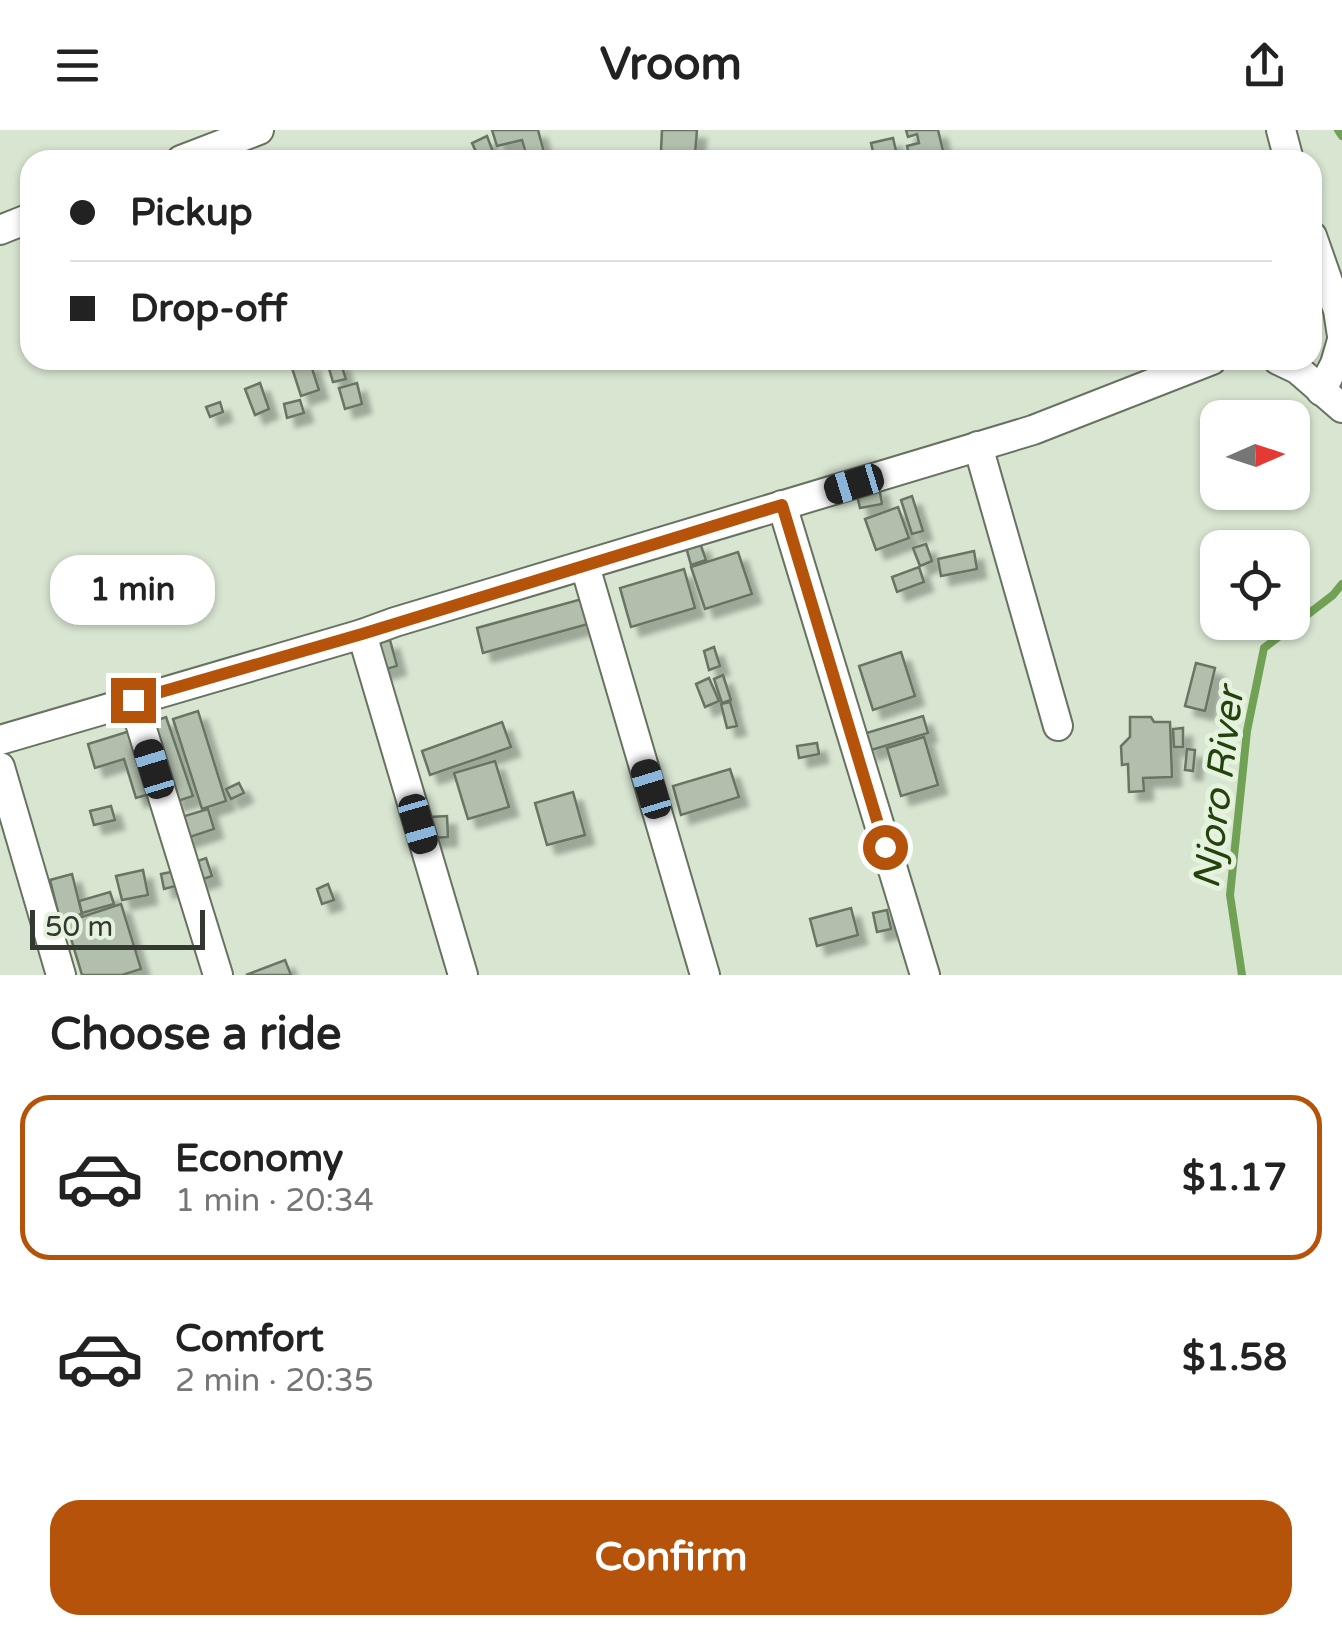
<!DOCTYPE html>
<meta charset="utf-8">
<style>
:root{--surface:#fff;--page:#f2f2f2;--text:#222;--muted:#767676;--line:#e0e0e0;--accent:#b45309}
body{margin:0;font-family:"Varela Round",sans-serif;background:var(--page);color:var(--text);height:100vh;display:flex;flex-direction:column;font-size:38px;white-space:nowrap}
*{box-sizing:border-box;margin:0}
p{font-size:32px;color:var(--muted)}
.icon{flex:none;width:55px;height:55px;fill:none;stroke:currentColor;stroke-width:2;stroke-linecap:round;stroke-linejoin:round}
.map{position:relative;height:845px;overflow:hidden}
.side{display:flex;flex-direction:column;background:var(--surface);flex:1}
.side>*{flex:none}
.banner{position:absolute;left:20px;top:20px;width:1302px;height:220px;border-radius:30px;box-shadow:0 2px 8px #0004;display:grid;align-content:center;height:220px;padding:0 50px;background:var(--surface)}
.needle{width:65px;rotate:87deg}
.fabs{position:absolute;left:1200px;top:270px;display:grid;gap:20px}
.fabs a{display:grid;place-items:center;width:110px;height:110px;border-radius:20px;background:var(--surface);box-shadow:0 2px 8px #0004;font-size:50px}
.scale{position:absolute;left:30px;bottom:25px;width:175px;box-sizing:border-box;padding-left:10px;border:5px solid #333830;border-top:0;font-size:28px;line-height:35px;white-space:nowrap;color:#333830;-webkit-text-stroke:8px #e5f2de;paint-order:stroke}
.end{position:absolute;width:45px;height:45px;margin:-22px;border:12px solid #b45309;background:#fff;box-shadow:0 0 0 5px #fff}
.from{border-radius:50%}
.bubble{position:absolute;height:70px;border-radius:30px;background:var(--surface);box-shadow:0 2px 8px #0004;font-size:32px;font-weight:700;line-height:70px;text-align:center}
.car{position:absolute;width:30px;height:60px;margin:-30px -15px;border-radius:12px;box-shadow:0 0 8px 2px #0007;background:linear-gradient(#222 24%,#8ab4d8 0 40%,#222 0 76%,#8ab4d8 0 86%,#222 0)}
.banner b{display:flex;align-items:center;gap:35px;height:95px;font-size:38px}
.banner b+b{border-top:2px solid var(--line)}
.banner i{width:25px;height:25px;background:var(--text)}
ul{padding:0;list-style:none}
li{display:flex;align-items:center;gap:30px;height:165px;margin:0 20px 15px;padding:0 30px;border:5px solid transparent;border-radius:30px}
li div{flex:1}
li b{display:block;font-size:38px}
li em{font-style:normal;font-weight:700}
li.selected{border-color:var(--accent)}
li>.icon{width:90px;height:90px;stroke-width:1.5}
h2{padding:0 50px;font-size:45px;line-height:120px}
.primary-button{display:flex;gap:20px;margin-top:auto;padding:20px 50px}
.primary-button a{flex:1;height:115px;border-radius:30px;background:var(--accent);color:#fff;font-size:40px;font-weight:700;line-height:115px;text-align:center}
header{display:flex;justify-content:space-between;align-items:center;height:130px;padding:0 50px;background:var(--surface);font-size:45px;font-weight:700}
.map>svg:first-child{display:block}
</style>
<header><svg class="icon" aria-label="menu" viewBox="0 0 24 24"><path d="M4 6h16M4 12h16M4 18h16"/></svg>Vroom<svg class="icon" aria-label="share" viewBox="0 0 24 24"><path d="M12 15V3M7 8l5-5 5 5M5 13v7h14v-7"/></svg></header>
<div class="map">
<svg width="1342" height="845" viewBox="0 0 1342 845">
<defs>
<filter id="shadow"><feDropShadow dx="9" dy="9" stdDeviation="2.5" flood-color="#0004"/></filter>
</defs>
<rect width="100%" height="100%" fill="#d8e5d1"/>
<g fill="none" stroke-linecap="round" stroke-linejoin="round">
<g stroke="#71a155" stroke-width="8">
<polyline points="1338,0 1342,6"/>
<polyline points="1242,845 1230,765 1247,601 1264,518 1333,465 1342,454"/>
</g>
</g>
<g fill="#b3bfad" stroke="#697564" stroke-width="2.5" filter="url(#shadow)">
<polygon points="492,0 538,0 546,30 528,30 522,10 497,16"/>
<polygon points="662,0 697,0 695,24 661,21"/>
<polygon points="906,0 938,0 944,25 925,30 910,30 907,16 919,13 917,4 908,7"/>
<polygon points="487,6 493,22 479,28 472,13"/>
<polygon points="893,8 897,25 875,30 871,13"/>
<polygon points="340,231 346,249 333,252 328,235"/>
<polygon points="310,232 319,260 301,266 292,238"/>
<polygon points="260,253 269,279 255,285 245,259"/>
<polygon points="357,253 362,274 345,279 339,258"/>
<polygon points="300,270 304,283 287,288 284,274"/>
<polygon points="220,272 223,282 210,287 206,277"/>
<polygon points="1270,272 1272,288 1252,288 1251,274"/>
<polygon points="879,357 882,374 860,378 856,361"/>
<polygon points="912,366 923,401 912,404 901,370"/>
<polygon points="898,377 909,408 876,420 865,389"/>
<polygon points="700,413 706,430 691,435 686,417"/>
<polygon points="926,414 932,431 920,436 913,418"/>
<polygon points="974,421 977,439 941,446 938,429"/>
<polygon points="738,422 752,464 705,479 691,437"/>
<polygon points="919,437 924,452 897,462 892,447"/>
<polygon points="684,439 695,478 631,497 620,458"/>
<polygon points="582,469 588,494 483,523 477,498"/>
<polygon points="390,510 397,536 379,541 372,515"/>
<polygon points="714,517 720,536 709,540 704,521"/>
<polygon points="901,522 915,566 873,580 859,536"/>
<polygon points="1196,533 1215,538 1205,581 1185,576"/>
<polygon points="723,545 731,570 722,573 714,549"/>
<polygon points="709,548 719,571 705,577 696,554"/>
<polygon points="730,572 737,596 727,598 721,574"/>
<polygon points="198,581 226,671 202,679 173,589"/>
<polygon points="923,586 928,603 868,621 863,604"/>
<polygon points="166,587 193,666 175,672 149,593"/>
<polygon points="1130,587 1151,587 1154,592 1170,592 1172,647 1143,648 1144,661 1129,662 1128,634 1122,635 1121,616 1130,607"/>
<polygon points="502,592 511,617 430,645 422,621"/>
<polygon points="1183,598 1183,617 1174,617 1173,599"/>
<polygon points="133,600 153,663 136,668 124,629 95,638 88,614"/>
<polygon points="924,607 938,655 901,666 887,618"/>
<polygon points="817,613 819,624 799,628 797,616"/>
<polygon points="1187,619 1195,620 1193,641 1185,640"/>
<polygon points="495,631 509,677 468,689 454,643"/>
<polygon points="730,639 739,667 681,685 673,656"/>
<polygon points="239,653 244,663 231,669 226,659"/>
<polygon points="573,662 585,705 547,715 535,673"/>
<polygon points="111,676 115,690 94,695 90,681"/>
<polygon points="208,679 214,699 184,709 178,688"/>
<polygon points="447,686 448,707 431,708 430,687"/>
<polygon points="206,728 212,746 198,751 192,733"/>
<polygon points="143,740 148,765 122,770 116,746"/>
<polygon points="176,741 179,755 164,759 161,744"/>
<polygon points="72,744 82,784 60,790 50,750"/>
<polygon points="328,754 334,770 322,774 317,759"/>
<polygon points="110,762 114,774 82,783 79,771"/>
<polygon points="121,774 141,839 122,845 82,845 66,792"/>
<polygon points="851,778 858,805 817,816 810,789"/>
<polygon points="887,780 891,799 877,802 873,783"/>
<polygon points="285,830 291,845 246,845"/>
</g>
<g fill="none" stroke-linecap="round" stroke-linejoin="round">
<defs>
<g id="minor">
<polyline points="1281,0 1289,30"/>
<polyline points="181,30 259,0"/>
<polyline points="0,100 30,88"/>
<polyline points="1312,106 1338,180 1342,206"/>
<polyline points="1278,230 1297,239 1342,278"/>
<polyline points="1321,261 1335,234 1342,210"/>
<polyline points="978,316 1058,596"/>
<polyline points="782,375 925,845"/>
<polyline points="585,436 705,845"/>
<polyline points="362,504 463,845"/>
<polyline points="133,570 218,845"/>
<polyline points="0,610 362,504 395,492 1033,300 1212,230"/>
<polyline points="0,637 61,845"/>
</g>
</defs>
<use href="#minor" stroke="#677261" stroke-width="32"/>
<use href="#minor" stroke="#fff" stroke-width="28"/>
</g>
<g fill="none" stroke-linecap="round" stroke-linejoin="round">
<polyline stroke="#b45309" stroke-width="12" points="133,570 362,504 782,375 885,717"/>
</g>
<g text-anchor="middle" stroke-width="10" stroke-linejoin="round" paint-order="stroke">
<g font-size="38" font-style="italic" fill="#23420c" stroke="#e5f2de">
<text transform="translate(1218 658) rotate(-83)" y="13">Njoro River</text>
</g>
</g>
</svg>
<div class="fabs">
<a><svg class="needle" viewBox="-14 -14 28 28"><path d="M0-13l5 13h-10z" fill="#e53935"/><path d="M0 13l5-13h-10z" fill="#767676"/></svg></a>
<a><svg class="icon" aria-label="locate" viewBox="0 0 24 24"><circle cx="12" cy="12" r="6"/><path d="M12 2v4M12 18v4M2 12h4M18 12h4"/></svg></a>
</div>
<div class="scale">50 m</div>
<i class="end from" style="left:885px;top:717px"></i>
<i class="end" style="left:133px;top:570px"></i>
<div class="bubble" style="left:50px;top:425px;width:165px">1 min</div>
<i class="car" style="left:854px;top:354px;rotate:253deg"></i>
<i class="car" style="left:154px;top:639px;rotate:343deg"></i>
<i class="car" style="left:651px;top:659px;rotate:343deg"></i>
<i class="car" style="left:418px;top:694px;rotate:164deg"></i>
<div class="banner">
<b><i class="from"></i>Pickup</b>
<b><i></i>Drop-off</b>
</div>
</div>
<section class="side">
<h2>Choose a ride</h2>
<ul>
<li class="selected"><svg class="icon" aria-label="car" viewBox="0 0 24 24"><path d="M5 17H2v-5l4-1 3-4h7l3 4 3 1v5h-3M9 17h6M6 11h13"/><circle cx="7" cy="17" r="2"/><circle cx="17" cy="17" r="2"/></svg><div><b>Economy</b><p>1 min · 20:34</p></div><em>$1.17</em></li>
<li><svg class="icon" aria-label="car" viewBox="0 0 24 24"><path d="M5 17H2v-5l4-1 3-4h7l3 4 3 1v5h-3M9 17h6M6 11h13"/><circle cx="7" cy="17" r="2"/><circle cx="17" cy="17" r="2"/></svg><div><b>Comfort</b><p>2 min · 20:35</p></div><em>$1.58</em></li>
</ul>
<div class="primary-button"><a>Confirm</a></div>
</section>
